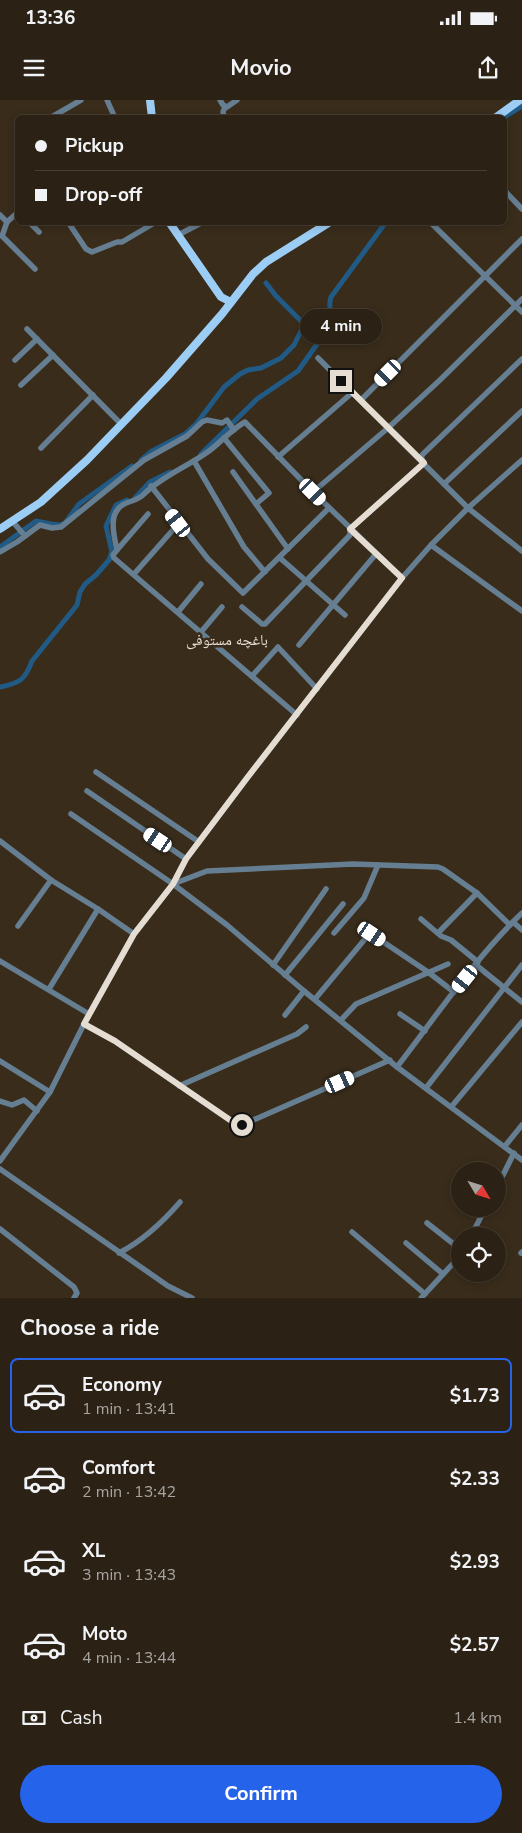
<!DOCTYPE html>
<meta charset="utf-8">
<style>
:root{--surface:#2b2114;--page:#33291d;--text:#f1f3f6;--muted:#a6a3a0;--line:#473e34;--accent:#2563eb}
body{margin:0;font-family:"Nunito Sans","Noto Naskh Arabic",sans-serif;background:var(--page);color:var(--text);height:100vh;display:flex;flex-direction:column;font-size:19px;white-space:nowrap}
*{box-sizing:border-box;margin:0}
p{font-size:16px;color:var(--muted)}
.icon{flex:none;width:28px;height:28px;fill:none;stroke:currentColor;stroke-width:2;stroke-linecap:round;stroke-linejoin:round}
.map{position:relative;height:1198px;overflow:hidden}
.sheet{display:flex;flex-direction:column;background:var(--surface);flex:1}
.sheet>*{flex:none}
.hud{position:absolute;left:15px;top:15px;width:492px;height:110px;border-radius:8px;box-shadow:0 2px 8px #0003,0 0 0 1px var(--line);display:grid;align-content:center;height:110px;padding:0 20px;background:var(--surface)}
.needle{width:32px;rotate:128deg}
.fabs{position:absolute;left:451px;top:1062px;display:grid;gap:10px}
.fabs a{display:grid;place-items:center;width:55px;height:55px;border-radius:50%;background:var(--surface);box-shadow:0 2px 8px #0003,0 0 0 1px var(--line);font-size:25px}
.end{position:absolute;width:22px;height:22px;margin:-11px;border:6px solid #e5dcd2;background:#111;box-shadow:0 0 0 2px #111}
.from{border-radius:50%}
.bubble{position:absolute;height:35px;border-radius:18px;background:var(--surface);box-shadow:0 2px 8px #0003,0 0 0 1px var(--line);font-size:16px;font-weight:700;line-height:35px;text-align:center}
.car{position:absolute;width:15px;height:30px;margin:-15px -8px;border-radius:6px;box-shadow:0 0 4px 1px #0007;background:linear-gradient(#fff 24%,#345 0 40%,#fff 0 76%,#345 0 86%,#fff 0)}
.hud b{display:flex;align-items:center;gap:18px;height:48px;font-size:19px}
.hud b+b{border-top:1px solid var(--line)}
.hud i{width:12px;height:12px;background:var(--text)}
ul{padding:0;list-style:none}
li{display:flex;align-items:center;gap:15px;height:75px;margin:0 10px 8px;padding:0 10px;border:2px solid transparent;border-radius:8px}
li div{flex:1}
li b{display:block;font-size:19px}
li em{font-style:normal;font-weight:700}
li.active{border-color:var(--accent)}
li>.icon{width:45px;height:45px;stroke-width:1.5}
h2{padding:0 20px;font-size:22px;line-height:60px}
.pay{display:flex;align-items:center;gap:12px;height:55px;padding:0 20px;font-size:19px}
.pay p{margin-inline-start:auto}
.action{display:flex;gap:10px;margin-top:auto;padding:10px 20px}
.action a{flex:1;height:58px;border-radius:30px;background:var(--accent);color:#fff;font-size:20px;font-weight:700;line-height:58px;text-align:center}
.status{display:flex;justify-content:space-between;align-items:center;height:35px;padding:0 25px;background:var(--surface);direction:ltr}
.status svg{height:14px;fill:currentColor}
header{display:flex;justify-content:space-between;align-items:center;height:65px;padding:0 20px;background:var(--surface);font-size:22px;font-weight:700}
.map>svg:first-child{display:block}
</style>
<div class="status"><b>13:36</b><svg viewBox="0 0 49 12"><path d="M0 12V9h3v3zM5 12V6h3v6zM10 12V3h3v9zM15 12V0h3v12zM26 1h20v11H26zM47 4h2v5h-2z"/></svg></div>
<header><svg class="icon" aria-label="menu" viewBox="0 0 24 24"><path d="M4 6h16M4 12h16M4 18h16"/></svg>Movio<svg class="icon" aria-label="share" viewBox="0 0 24 24"><path d="M12 15V3M7 8l5-5 5 5M5 13v7h14v-7"/></svg></header>
<div class="map">
<svg width="522" height="1198" viewBox="0 0 522 1198">
<rect width="100%" height="100%" fill="#392c1b"/>
<g fill="none" stroke-linecap="round" stroke-linejoin="round">
<g stroke="#215a84" stroke-width="5">
<polyline points="503,18 522,6"/>
<path d="M201,354L257,299L298,271L332,223C333,212 327,209 331,197L386,122"/>
<polyline points="141,360 152,351 185,334 197,323 224,287 240,274 248,270 261,268 281,258 294,245 303,227 302,222 276,196 266,183"/>
<polyline points="135,398 150,382 170,372"/>
<polyline points="0,447 36,421 51,424 60,425 65,423 79,404 132,366"/>
<path d="M0,587C20,583 25,580 32,561L77,505L80,492L85,484L96,475L109,460L112,452L106,426L116,405L127,400"/>
</g>
<g stroke="#667e91" stroke-width="5.5">
<polyline points="107,0 115,18"/>
<polyline points="220,0 223,5 227,7 237,0"/>
<polyline points="50,18 81,0"/>
<polyline points="224,18 223,12 225,7"/>
<polyline points="505,91 522,109"/>
<polyline points="18,112 7,122 2,136 35,169"/>
<polyline points="0,115 7,122"/>
<polyline points="29,122 39,132"/>
<polyline points="68,122 86,149 92,152 117,142 122,142 156,122"/>
<polyline points="430,122 522,212"/>
<polyline points="178,135 203,122"/>
<polyline points="27,229 121,324"/>
<polyline points="318,258 468,408 522,451"/>
<polyline points="15,260 37,239"/>
<polyline points="21,285 53,255"/>
<polyline points="361,300 522,139"/>
<polyline points="224,338 269,393 256,404"/>
<polyline points="41,348 93,295"/>
<polyline points="278,357 353,292"/>
<polyline points="194,361 244,447 265,472"/>
<polyline points="233,372 288,449"/>
<polyline points="444,384 522,311"/>
<polyline points="151,386 208,459 243,493 329,408"/>
<polyline points="313,392 388,328 440,280 522,199"/>
<polyline points="13,422 25,436"/>
<polyline points="431,445 522,511"/>
<polyline points="117,450 148,414"/>
<polyline points="0,452 17,442 40,425 52,428 61,427 144,360 187,336 202,322 207,320 222,323 227,320 234,330"/>
<polyline points="280,458 345,515"/>
<polyline points="134,474 179,423"/>
<polyline points="242,507 262,524 265,524 350,435 350,429 424,363 421,357 423,354 522,259"/>
<polyline points="178,512 201,484"/>
<polyline points="201,532 222,507"/>
<polyline points="299,545 376,454"/>
<polyline points="252,576 278,547 317,589"/>
<path d="M297,615L114,458L113,455L117,450C115,440 110,422 116,412C122,400 136,403 144,394C164,375 187,367 209,351C221,342 232,329 245,322L313,392L402,478"/>
<polyline points="96,672 199,742"/>
<polyline points="87,691 186,759"/>
<polyline points="71,714 173,784 227,825 304,891 397,967 522,1060"/>
<polyline points="0,741 51,780 98,809 134,834"/>
<polyline points="173,784 207,771 353,764 438,767 443,769 477,793 510,825"/>
<polyline points="421,819 441,836 451,840 478,862"/>
<polyline points="513,822 522,830"/>
<polyline points="18,826 51,780"/>
<polyline points="334,833 364,798 378,765"/>
<polyline points="438,833 477,793"/>
<polyline points="0,861 89,914"/>
<polyline points="273,865 326,789"/>
<polyline points="476,865 522,902"/>
<polyline points="285,875 343,804"/>
<polyline points="49,889 98,809"/>
<polyline points="315,899 370,833 428,872 454,892"/>
<polyline points="400,914 425,931"/>
<polyline points="285,915 304,891"/>
<polyline points="341,920 356,904 448,864"/>
<polyline points="84,924 115,941 237,1025 242,1025 390,960"/>
<polyline points="0,961 50,992"/>
<path d="M397,967C437,915 475,858 522,813"/>
<polyline points="179,986 297,934 306,927"/>
<polyline points="426,988 522,865"/>
<polyline points="0,1001 12,1005 24,1000 37,1011"/>
<polyline points="452,1006 522,922"/>
<polyline points="505,1046 522,1025"/>
<polyline points="0,1061 50,992 89,914 134,834 173,784 186,759 247,678 402,478 431,445 468,408 522,360"/>
<polyline points="0,1069 168,1186 192,1198"/>
<polyline points="498,1085 514,1053"/>
<polyline points="427,1123 460,1149"/>
<polyline points="0,1129 74,1187 77,1193 74,1198"/>
<polyline points="352,1132 425,1194"/>
<polyline points="471,1136 485,1109"/>
<polyline points="406,1143 443,1174"/>
<path d="M119,1153C144,1140 162,1123 180,1102"/>
<polyline points="521,1153 522,1152"/>
<polyline points="421,1198 460,1156"/>
</g>
<g stroke="#9ccdf5" stroke-width="8">
<polyline points="150,0 152,18"/>
<polyline points="495,18 520,0"/>
<polyline points="169,122 221,197 231,202"/>
<polyline points="0,429 41,402 87,360 166,278 222,214 253,174 266,162 330,122"/>
</g>
</g>
<g fill="none" stroke-linecap="round" stroke-linejoin="round">
<polyline stroke="#e5dcd2" stroke-width="6" points="242,1025 233,1022 115,941 84,924 134,834 173,784 186,759 247,678 402,478 350,429 424,363 341,281"/>
</g>
<g text-anchor="middle" stroke-width="5" stroke-linejoin="round" paint-order="stroke">
<g font-size="15" fill="#e5dcd2" stroke="#392c1b">
<text x="227" y="545">باغچه مستوفی</text>
</g>
</g>
</svg>
<div class="fabs">
<a><svg class="needle" viewBox="-14 -14 28 28"><path d="M0-13l5 13h-10z" fill="#e53935"/><path d="M0 13l5-13h-10z" fill="#a6a3a0"/></svg></a>
<a><svg class="icon" aria-label="locate" viewBox="0 0 24 24"><circle cx="12" cy="12" r="6"/><path d="M12 2v4M12 18v4M2 12h4M18 12h4"/></svg></a>
</div>
<i class="end from" style="left:242px;top:1025px"></i>
<i class="end" style="left:341px;top:281px"></i>
<div class="bubble" style="left:300px;top:209px;width:82px">4 min</div>
<i class="car" style="left:388px;top:273px;rotate:225deg"></i>
<i class="car" style="left:313px;top:392px;rotate:135deg"></i>
<i class="car" style="left:178px;top:423px;rotate:323deg"></i>
<i class="car" style="left:158px;top:740px;rotate:304deg"></i>
<i class="car" style="left:372px;top:834px;rotate:124deg"></i>
<i class="car" style="left:465px;top:879px;rotate:219deg"></i>
<i class="car" style="left:340px;top:982px;rotate:66deg"></i>
<div class="hud">
<b><i class="from"></i>Pickup</b>
<b><i></i>Drop-off</b>
</div>
</div>
<section class="sheet">
<h2>Choose a ride</h2>
<ul>
<li class="active"><svg class="icon" aria-label="car" viewBox="0 0 24 24"><path d="M5 17H2v-5l4-1 3-4h7l3 4 3 1v5h-3M9 17h6M6 11h13"/><circle cx="7" cy="17" r="2"/><circle cx="17" cy="17" r="2"/></svg><div><b>Economy</b><p>1 min · 13:41</p></div><em>$1.73</em></li>
<li><svg class="icon" aria-label="car" viewBox="0 0 24 24"><path d="M5 17H2v-5l4-1 3-4h7l3 4 3 1v5h-3M9 17h6M6 11h13"/><circle cx="7" cy="17" r="2"/><circle cx="17" cy="17" r="2"/></svg><div><b>Comfort</b><p>2 min · 13:42</p></div><em>$2.33</em></li>
<li><svg class="icon" aria-label="car" viewBox="0 0 24 24"><path d="M5 17H2v-5l4-1 3-4h7l3 4 3 1v5h-3M9 17h6M6 11h13"/><circle cx="7" cy="17" r="2"/><circle cx="17" cy="17" r="2"/></svg><div><b>XL</b><p>3 min · 13:43</p></div><em>$2.93</em></li>
<li><svg class="icon" aria-label="car" viewBox="0 0 24 24"><path d="M5 17H2v-5l4-1 3-4h7l3 4 3 1v5h-3M9 17h6M6 11h13"/><circle cx="7" cy="17" r="2"/><circle cx="17" cy="17" r="2"/></svg><div><b>Moto</b><p>4 min · 13:44</p></div><em>$2.57</em></li>
</ul>
<div class="pay"><svg class="icon" aria-label="cash" viewBox="0 0 24 24"><path d="M3 7h18v10H3z"/><circle cx="12" cy="12" r="2"/></svg>Cash<p>1.4 km</p></div>
<div class="action"><a>Confirm</a></div>
</section>
